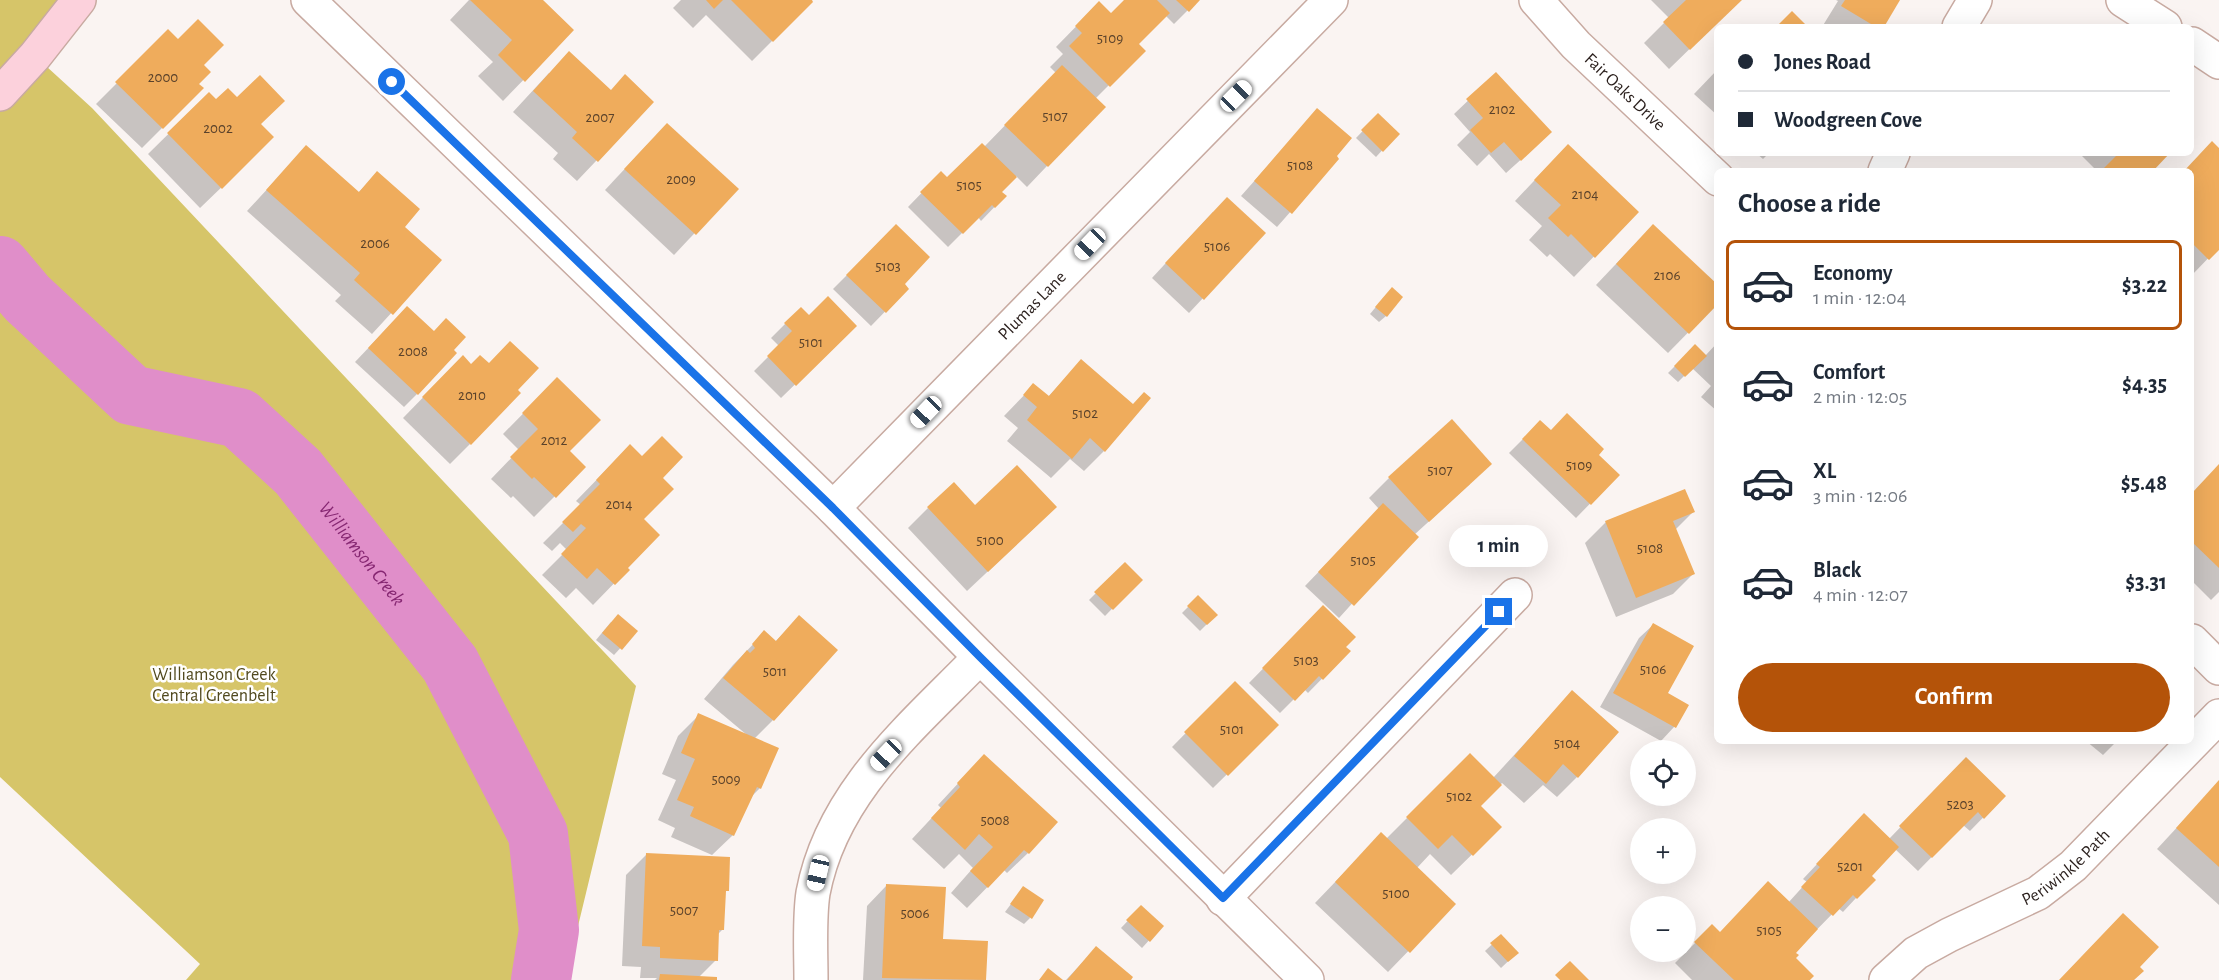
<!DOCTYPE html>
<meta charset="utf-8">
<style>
:root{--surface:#fff;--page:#f6f6f7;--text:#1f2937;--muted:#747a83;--line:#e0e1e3;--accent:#b45309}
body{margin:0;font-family:"Alegreya Sans",sans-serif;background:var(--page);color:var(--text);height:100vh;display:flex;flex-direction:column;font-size:22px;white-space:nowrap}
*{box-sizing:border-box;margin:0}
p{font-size:20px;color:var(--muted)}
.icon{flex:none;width:33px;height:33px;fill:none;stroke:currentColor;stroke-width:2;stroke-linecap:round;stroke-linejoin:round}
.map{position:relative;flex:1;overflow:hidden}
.panel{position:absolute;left:1714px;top:168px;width:480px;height:576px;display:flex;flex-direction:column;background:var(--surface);border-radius:9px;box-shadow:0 6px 24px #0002}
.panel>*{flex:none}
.hud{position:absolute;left:1714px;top:24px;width:480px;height:132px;border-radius:9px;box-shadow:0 6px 24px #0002;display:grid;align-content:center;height:132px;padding:0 24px;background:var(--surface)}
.controls{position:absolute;left:1630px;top:740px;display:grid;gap:12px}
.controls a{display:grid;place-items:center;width:66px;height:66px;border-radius:50%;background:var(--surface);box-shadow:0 6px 24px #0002;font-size:30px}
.end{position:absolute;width:27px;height:27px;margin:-14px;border:8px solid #1a73e8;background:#fff;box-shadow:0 0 0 3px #fff}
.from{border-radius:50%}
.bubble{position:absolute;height:42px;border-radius:21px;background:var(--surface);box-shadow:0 6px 24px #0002;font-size:20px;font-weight:600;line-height:42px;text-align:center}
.car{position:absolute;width:18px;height:36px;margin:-18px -9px;border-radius:8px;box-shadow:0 0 4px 2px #0007;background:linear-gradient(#fff 24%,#345 0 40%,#fff 0 76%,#345 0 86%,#fff 0)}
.hud b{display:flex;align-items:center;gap:21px;height:57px;font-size:22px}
.hud b+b{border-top:2px solid var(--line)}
.hud i{width:15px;height:15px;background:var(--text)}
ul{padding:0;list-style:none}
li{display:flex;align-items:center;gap:18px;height:90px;margin:0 12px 9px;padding:0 12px;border:3px solid transparent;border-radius:9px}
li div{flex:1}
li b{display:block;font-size:22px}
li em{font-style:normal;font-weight:600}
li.selected{border-color:var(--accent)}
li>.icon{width:54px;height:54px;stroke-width:1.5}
h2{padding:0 24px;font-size:27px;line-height:72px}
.button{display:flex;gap:12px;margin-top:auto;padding:12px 24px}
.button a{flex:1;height:69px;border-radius:36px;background:var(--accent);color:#fff;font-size:24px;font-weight:600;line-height:69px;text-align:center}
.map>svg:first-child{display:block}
</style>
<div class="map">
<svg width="2219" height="980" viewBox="0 0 2219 980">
<rect width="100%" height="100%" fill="#faf4f2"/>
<polygon fill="#d6c569" points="0,0 79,0 35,56 92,108 636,686 565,980 186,980 200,964 0,777"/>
<g fill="#0003">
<polygon points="469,0 541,0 572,30 503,101 478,76 493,62 450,20"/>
<polygon points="681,0 810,0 811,2 752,61 706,15 693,28 673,8"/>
<polygon points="1126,0 1198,0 1174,24 1165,15 1136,44 1143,51 1095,99 1103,107 1027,187 1016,176 1000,192 1005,196 981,221 978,217 948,247 908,207 941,173 947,180 984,147 1056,73 1050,67 1063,54 1056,47 1099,3 1111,15"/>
<polygon points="1651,0 1740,0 1669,69 1644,43 1669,18"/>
<polygon points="1836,0 1899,0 1882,27 1822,27 1838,1"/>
<polygon points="168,32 202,65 197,84 202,88 142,148 96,104"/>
<polygon points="1718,69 1718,116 1694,94"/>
<polygon points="549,73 652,102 577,181 553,159 558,153 513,112"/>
<polygon points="1496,74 1536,146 1506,173 1489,154 1477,166 1457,145 1470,132 1454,114"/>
<polygon points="209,94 216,101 259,124 252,158 200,208 148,154"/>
<polygon points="1317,110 1334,156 1337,159 1277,227 1241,196"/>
<polygon points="1378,115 1397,134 1376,157 1356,138"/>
<polygon points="647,145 736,189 674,255 605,190"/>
<polygon points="306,147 358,193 377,173 403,227 440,260 372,334 335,301 341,295 247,211"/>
<polygon points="2219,150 2219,247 2192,275 2192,171 2185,171"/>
<polygon points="1756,153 1769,153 1763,159"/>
<polygon points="2079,153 2168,153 2151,171 2097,171"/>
<polygon points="1548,166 1637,212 1574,277 1550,254 1547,257 1529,240 1542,226 1515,201"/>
<polygon points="1213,212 1264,233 1189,313 1152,278"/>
<polygon points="896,226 903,283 907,289 871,326 833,289"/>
<polygon points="1633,246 1718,302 1668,353 1596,285"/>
<polygon points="1385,296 1386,316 1379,322 1370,314"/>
<polygon points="809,317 855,326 781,398 754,371 779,346 771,338 785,324"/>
<polygon points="393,322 417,394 404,407 355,362"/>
<polygon points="1718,342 1718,412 1701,397 1711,386 1692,368 1678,382 1668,373 1695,346 1705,356"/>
<polygon points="1081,361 1104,451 1084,471 1070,459 1051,478 1007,441 1018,428 1004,416 1034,385 1048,397"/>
<polygon points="442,378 470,444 450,464 403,418"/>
<polygon points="557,379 568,451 584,467 534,517 513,496 511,498 491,479 519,450 503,434"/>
<polygon points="1540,422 1551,432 1597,455 1618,475 1576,518 1509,453"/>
<polygon points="610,466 660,478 642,519 625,569 627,570 593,605 576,588 566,598 542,575 567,550 560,543 552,551 543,543 581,505 576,501"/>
<polygon points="2219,466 2219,592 2211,600 2192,581 2192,494"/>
<polygon points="1389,478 1470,484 1414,535 1339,618 1305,586 1379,509 1369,498"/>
<polygon points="928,508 1035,527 967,591 908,528"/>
<polygon points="1693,512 1675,530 1693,574 1673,594 1616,617 1585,543 1606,522"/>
<polygon points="1125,564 1140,580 1105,616 1089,600"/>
<polygon points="1198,597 1216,615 1200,631 1182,613"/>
<polygon points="1323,607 1344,647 1349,651 1308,693 1304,689 1280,713 1249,683"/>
<polygon points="799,617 773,720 754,739 777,749 760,788 751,797 733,835 712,855 671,837 675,828 658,820 676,780 662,774 678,736 699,715 747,735 704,699 733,665 764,633 775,642"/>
<polygon points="611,622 636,631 614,655 596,640"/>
<polygon points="1653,625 1666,693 1687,705 1674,727 1661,741 1600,707 1639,638"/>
<polygon points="1235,683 1277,725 1213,788 1172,747"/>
<polygon points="1572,692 1577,777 1557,797 1543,785 1524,803 1502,783 1479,806 1500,827 1451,875 1430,854 1417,868 1454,904 1388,972 1315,903 1361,855 1386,839 1470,755 1493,778"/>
<polygon points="2086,741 2117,741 2103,755"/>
<polygon points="1966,759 2004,796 1970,831 1963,825 1918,871 1895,849 1870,876 1856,898 1843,912 1838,908 1794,953 1794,958 1808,980 1692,980 1675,963 1712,926 1719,933 1788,903 1807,882 1803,879 1850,829 1889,839"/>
<polygon points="964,777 1028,853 1007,873 1004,870 967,908 951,893 973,868 959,854 944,869 912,839 941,808 938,805"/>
<polygon points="2219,782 2219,905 2157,849"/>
<polygon points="647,854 723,929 717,935 716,960 699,977 716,980 655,980 657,978 640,978 641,967 622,966 626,875"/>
<polygon points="887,885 942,940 986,942 984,980 863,980 867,906"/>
<polygon points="1023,888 1030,918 1024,924 1005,912"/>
<polygon points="1141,907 1162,926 1142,948 1121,928"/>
<polygon points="1501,936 1517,953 1501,968 1485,951"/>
<polygon points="1096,948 1129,980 1066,980"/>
</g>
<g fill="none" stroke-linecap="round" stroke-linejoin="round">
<path stroke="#e08ec9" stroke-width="60" id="s1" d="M0,266L27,298L131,395L239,418L298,472L450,664L538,834L549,930L541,980"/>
</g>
<g fill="#efac5c">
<polygon points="470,0 543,0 574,30 525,82 498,55 512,40"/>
<polygon points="706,0 723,0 714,9"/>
<polygon points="731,0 812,0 813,2 773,42"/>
<polygon points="1124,0 1157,0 1170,13 1139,44 1146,51 1110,87 1069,46 1082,33 1075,26 1099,1 1111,13"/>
<polygon points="1176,0 1200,0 1189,12"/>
<polygon points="1686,0 1742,0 1690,50 1663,22"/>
<polygon points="1845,0 1900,0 1884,27 1876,27 1841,6"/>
<polygon points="1792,11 1808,27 1776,27"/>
<polygon points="198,19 224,45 204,65 211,72 199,84 204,88 163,129 115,82 168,29 178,39"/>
<polygon points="569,51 611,90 625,74 654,102 598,162 572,138 577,132 533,91"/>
<polygon points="1062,65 1106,107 1048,167 1004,125"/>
<polygon points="1496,72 1552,132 1521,161 1504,142 1491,153 1470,130 1483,118 1466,99"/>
<polygon points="260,75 285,101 261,124 274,137 222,189 167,133 209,92 216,99 228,88 237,97"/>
<polygon points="1317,108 1352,138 1337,156 1339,159 1292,214 1254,181"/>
<polygon points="1378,113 1400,134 1383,152 1361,130"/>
<polygon points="667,123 739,189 696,235 624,169"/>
<polygon points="2212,141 2219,148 2219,250 2209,260 2192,243 2192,171 2184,171"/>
<polygon points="982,143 1017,177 1002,192 1007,196 995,208 992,205 963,234 920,192 941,171 947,177"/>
<polygon points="1568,144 1639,212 1595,258 1571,234 1568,237 1548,218 1561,205 1534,180"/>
<polygon points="306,145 359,192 377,171 420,209 405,227 442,260 393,315 354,280 360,273 266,190"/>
<polygon points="2119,153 2170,153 2153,171 2101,171"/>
<polygon points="1227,197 1266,233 1204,300 1165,263"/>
<polygon points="896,224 930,257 905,284 909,289 886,313 846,275"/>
<polygon points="1653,224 1718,285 1718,304 1689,334 1616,264"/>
<polygon points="1392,287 1403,297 1387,317 1375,307"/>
<polygon points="828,296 857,326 796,386 767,356 792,331 784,323 801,307 809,315"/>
<polygon points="407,306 434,331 446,318 466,337 454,350 457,353 418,395 368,348"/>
<polygon points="510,341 539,368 518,390 521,393 471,445 422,397 463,355 471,364 480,355 489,363"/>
<polygon points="1695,344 1707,356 1685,377 1674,366"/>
<polygon points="1081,359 1133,404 1144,392 1151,398 1105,452 1090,438 1072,459 1027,420 1037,407 1023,395 1033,383 1049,396"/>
<polygon points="557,377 601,420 570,451 586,467 556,498 534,477 532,479 510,457 538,429 522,413"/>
<polygon points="1567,413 1604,449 1599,455 1620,475 1591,505 1522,439 1540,420 1551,430"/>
<polygon points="1452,419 1492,464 1429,522 1388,477"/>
<polygon points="662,436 683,457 663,478 674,489 644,519 660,535 628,568 630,570 615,585 597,568 587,579 561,554 586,528 581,524 573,532 562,522 600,484 596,480 630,444 642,456"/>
<polygon points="2219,464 2219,568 2192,542 2192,493"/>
<polygon points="1017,465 1057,507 988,572 927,507 954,482 975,505"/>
<polygon points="1685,489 1695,512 1673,521 1695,574 1636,598 1605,521"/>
<polygon points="1383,503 1419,537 1354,606 1318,572"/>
<polygon points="1125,562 1143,580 1113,610 1094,592"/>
<polygon points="1198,595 1218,615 1207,625 1187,606"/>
<polygon points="1323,605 1356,637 1346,647 1351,651 1323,680 1319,676 1295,701 1262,668"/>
<polygon points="618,614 638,631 622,650 602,633"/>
<polygon points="799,615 838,650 774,721 723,678 747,650 750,653 755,648 752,644 764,630 776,641"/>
<polygon points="1653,623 1694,646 1668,693 1689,705 1676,728 1613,693"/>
<polygon points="1235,681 1279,725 1228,776 1184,732"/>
<polygon points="1572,690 1619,732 1578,778 1563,764 1546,784 1514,756"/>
<polygon points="698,713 779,748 761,789 757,787 734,836 690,816 694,807 677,800 695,759 681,753"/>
<polygon points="1470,753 1502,785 1481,806 1502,827 1473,856 1452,835 1438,849 1406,817"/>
<polygon points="984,754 1058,822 1029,854 1024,850 988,888 970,871 993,847 979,834 965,850 931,818 960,787 957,783"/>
<polygon points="1966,757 2006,796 1984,819 1978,812 1932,858 1899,826"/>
<polygon points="2219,780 2219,867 2176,828"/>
<polygon points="1864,813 1899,847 1872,876 1876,880 1857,899 1853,895 1833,916 1801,887 1820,867 1816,864"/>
<polygon points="1381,832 1456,904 1410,953 1335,882"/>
<polygon points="646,853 730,857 729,891 726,891 724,930 719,930 718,961 660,958 660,947 642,946"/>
<polygon points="1768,881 1818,929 1796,953 1799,955 1796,958 1814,976 1810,980 1734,980 1694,942 1712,924 1720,932"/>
<polygon points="886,884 946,887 943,939 988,941 986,980 882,978"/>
<polygon points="1023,886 1044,900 1032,919 1010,904"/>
<polygon points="1141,905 1164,926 1150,942 1126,920"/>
<polygon points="2123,913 2159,947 2140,967 2144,971 2134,980 2059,980"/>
<polygon points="1501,934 1519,953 1508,962 1490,943"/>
<polygon points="1096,946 1133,977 1131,980 1067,980"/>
<polygon points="1570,961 1589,980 1560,980 1555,975"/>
<polygon points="1048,968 1063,980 1039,980"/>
<polygon points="660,974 717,977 717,980 659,980"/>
</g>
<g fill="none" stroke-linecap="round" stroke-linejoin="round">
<defs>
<g id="minor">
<path id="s2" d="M1536,0L1576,45L1718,179"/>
<polyline points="2123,0 2165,27"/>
<polyline points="1959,27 1975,0"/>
<polyline points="2192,44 2219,62"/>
<polyline points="1885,171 1893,153"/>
<path id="s3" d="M833,508L1331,0"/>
<polyline points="2192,641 2219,668"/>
<polyline points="1223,899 1515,595"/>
<path d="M811,980C811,953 809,919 813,893C832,792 912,727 980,657"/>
<path id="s4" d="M1886,980L1916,953L1949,935L2038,893L2073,866L2219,716"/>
</g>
<polyline id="tertiary" points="308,0 833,508 980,657 1307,980"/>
<polyline id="secondary" points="0,94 35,56 79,0"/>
</defs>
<use href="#minor" stroke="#c8aaa1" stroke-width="36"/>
<use href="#tertiary" stroke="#c8aaa1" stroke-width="36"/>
<use href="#secondary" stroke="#c8aaa1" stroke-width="36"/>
<use href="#minor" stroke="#fff" stroke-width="33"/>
<use href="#tertiary" stroke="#fff" stroke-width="33"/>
<use href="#secondary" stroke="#fcd1dc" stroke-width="33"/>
</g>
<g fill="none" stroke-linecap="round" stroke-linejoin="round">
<polyline stroke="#1a73e8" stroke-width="8" points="392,82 833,508 980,657 1223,898 1499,612"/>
</g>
<g text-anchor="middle" stroke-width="5" stroke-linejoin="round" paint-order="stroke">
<g font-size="15" fill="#5a422b">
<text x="1110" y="43">5109</text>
<text x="163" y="82">2000</text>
<text x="1502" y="114">2102</text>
<text x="1055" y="121">5107</text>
<text x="600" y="122">2007</text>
<text x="218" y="133">2002</text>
<text x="1300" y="170">5108</text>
<text x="681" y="184">2009</text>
<text x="969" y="190">5105</text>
<text x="1585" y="199">2104</text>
<text x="375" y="248">2006</text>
<text x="1217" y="251">5106</text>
<text x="888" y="271">5103</text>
<text x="1667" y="280">2106</text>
<text x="811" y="347">5101</text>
<text x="413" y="356">2008</text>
<text x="472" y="400">2010</text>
<text x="1085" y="418">5102</text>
<text x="554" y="445">2012</text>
<text x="1579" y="470">5109</text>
<text x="1440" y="475">5107</text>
<text x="619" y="509">2014</text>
<text x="990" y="545">5100</text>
<text x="1650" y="553">5108</text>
<text x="1363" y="565">5105</text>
<text x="1306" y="665">5103</text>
<text x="1653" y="674">5106</text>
<text x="775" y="676">5011</text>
<text x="1232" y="734">5101</text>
<text x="1567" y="748">5104</text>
<text x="726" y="784">5009</text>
<text x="1459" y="801">5102</text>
<text x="1960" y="809">5203</text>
<text x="995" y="825">5008</text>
<text x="1850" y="871">5201</text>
<text x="1396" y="898">5100</text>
<text x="684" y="915">5007</text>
<text x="915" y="918">5006</text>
<text x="1769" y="935">5105</text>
</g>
<g font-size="18" fill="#291e1b" stroke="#fff">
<text dy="6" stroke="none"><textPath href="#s2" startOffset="128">Fair Oaks Drive</textPath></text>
<text dy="6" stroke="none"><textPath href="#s3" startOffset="284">Plumas Lane</textPath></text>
<text dy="6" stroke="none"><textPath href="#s4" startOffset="214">Periwinkle Path</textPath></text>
</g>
<g font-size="18" fill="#51491e" stroke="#fff">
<text x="214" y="680">Williamson Creek<tspan x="214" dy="21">Central Greenbelt</tspan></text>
</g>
<g font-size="20" font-style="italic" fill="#862772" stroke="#fff">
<text dy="7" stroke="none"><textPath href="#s1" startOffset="478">Williamson Creek</textPath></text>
</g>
</g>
</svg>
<div class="controls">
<a><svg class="icon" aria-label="locate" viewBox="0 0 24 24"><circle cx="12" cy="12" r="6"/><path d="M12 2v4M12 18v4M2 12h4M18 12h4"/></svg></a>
<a>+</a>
<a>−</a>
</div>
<i class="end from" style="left:392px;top:82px"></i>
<i class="end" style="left:1499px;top:612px"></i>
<div class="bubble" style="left:1449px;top:525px;width:99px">1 min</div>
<i class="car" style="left:1236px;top:96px;rotate:45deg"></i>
<i class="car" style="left:1090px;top:244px;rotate:224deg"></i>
<i class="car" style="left:926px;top:412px;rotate:224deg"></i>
<i class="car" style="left:886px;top:755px;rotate:224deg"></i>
<i class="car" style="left:818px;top:873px;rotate:193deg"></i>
<div class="hud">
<b><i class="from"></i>Jones Road</b>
<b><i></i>Woodgreen Cove</b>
</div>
<section class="panel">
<h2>Choose a ride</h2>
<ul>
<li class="selected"><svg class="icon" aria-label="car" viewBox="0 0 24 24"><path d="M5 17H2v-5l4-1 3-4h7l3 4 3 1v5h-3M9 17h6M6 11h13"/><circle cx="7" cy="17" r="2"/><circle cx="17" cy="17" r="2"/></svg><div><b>Economy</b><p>1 min · 12:04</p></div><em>$3.22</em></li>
<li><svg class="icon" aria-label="car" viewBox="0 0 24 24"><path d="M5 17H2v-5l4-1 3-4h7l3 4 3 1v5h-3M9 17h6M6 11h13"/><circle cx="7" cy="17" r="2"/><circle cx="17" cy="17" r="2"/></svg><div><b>Comfort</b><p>2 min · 12:05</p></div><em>$4.35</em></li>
<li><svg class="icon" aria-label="car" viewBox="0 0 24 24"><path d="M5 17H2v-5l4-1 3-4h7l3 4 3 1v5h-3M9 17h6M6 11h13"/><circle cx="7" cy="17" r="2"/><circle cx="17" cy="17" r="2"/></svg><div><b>XL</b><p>3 min · 12:06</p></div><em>$5.48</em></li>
<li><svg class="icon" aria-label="car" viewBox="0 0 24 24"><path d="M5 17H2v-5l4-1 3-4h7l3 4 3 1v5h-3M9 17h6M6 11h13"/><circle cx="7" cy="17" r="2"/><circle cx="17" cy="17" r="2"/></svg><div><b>Black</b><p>4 min · 12:07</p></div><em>$3.31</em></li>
</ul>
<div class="button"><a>Confirm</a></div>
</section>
</div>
